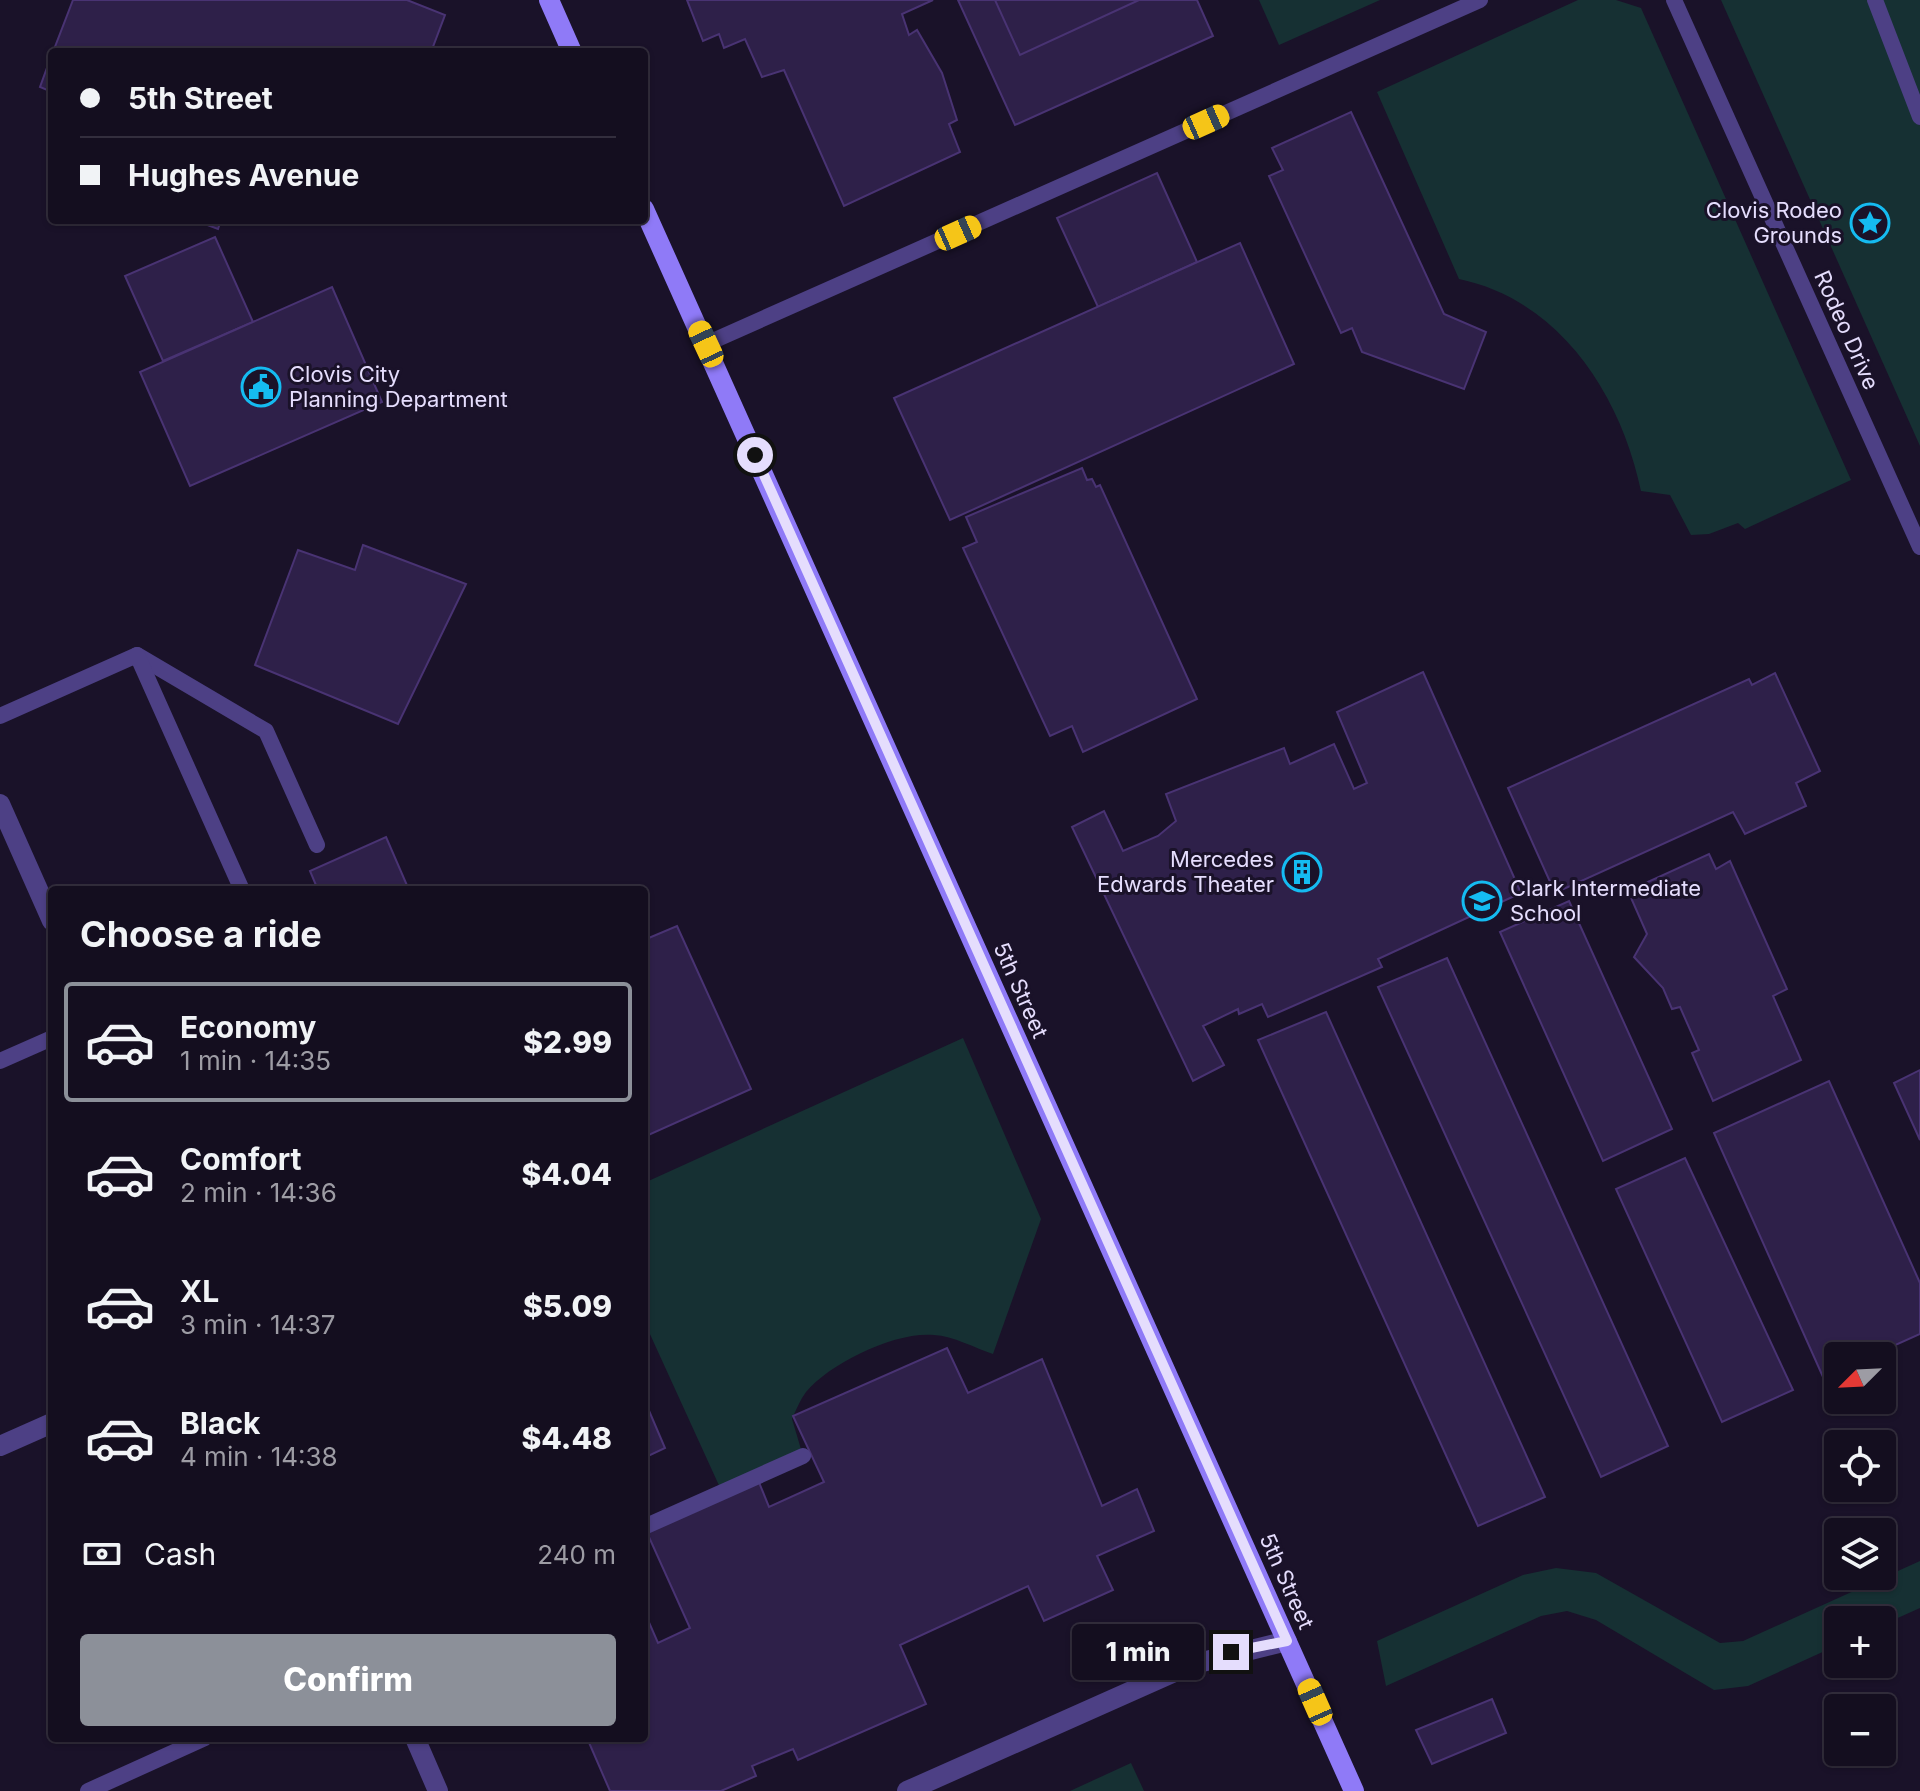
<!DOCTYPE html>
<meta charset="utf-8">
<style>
:root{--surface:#140e1f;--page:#1d1728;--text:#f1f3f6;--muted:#9d9ca4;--line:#332e3d;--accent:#8c9099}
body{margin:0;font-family:Inter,sans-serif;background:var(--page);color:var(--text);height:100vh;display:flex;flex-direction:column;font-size:30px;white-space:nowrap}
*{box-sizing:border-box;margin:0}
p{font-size:26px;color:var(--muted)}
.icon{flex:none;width:44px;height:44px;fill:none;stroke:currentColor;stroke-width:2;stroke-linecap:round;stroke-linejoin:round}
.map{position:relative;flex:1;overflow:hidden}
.side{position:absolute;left:48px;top:886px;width:600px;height:856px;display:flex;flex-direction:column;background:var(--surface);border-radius:8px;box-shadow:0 2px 6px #0004,0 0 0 2px var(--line)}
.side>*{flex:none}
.guide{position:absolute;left:48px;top:48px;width:600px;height:176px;border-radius:8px;box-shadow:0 2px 6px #0004,0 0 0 2px var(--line);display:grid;align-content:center;height:176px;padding:0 32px;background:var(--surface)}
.needle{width:52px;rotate:246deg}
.buttons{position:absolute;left:1824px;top:1342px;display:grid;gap:16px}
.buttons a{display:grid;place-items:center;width:72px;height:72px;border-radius:8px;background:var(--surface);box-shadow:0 2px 6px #0004,0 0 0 2px var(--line);font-size:40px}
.end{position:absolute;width:36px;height:36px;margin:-18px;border:10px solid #e5ddfd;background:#111;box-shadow:0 0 0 4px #111}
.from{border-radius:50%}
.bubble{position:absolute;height:56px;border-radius:8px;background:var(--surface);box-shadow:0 2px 6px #0004,0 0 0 2px var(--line);font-size:26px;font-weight:800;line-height:56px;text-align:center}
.car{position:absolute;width:24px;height:48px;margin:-24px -12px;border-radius:10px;box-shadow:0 0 6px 2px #0007;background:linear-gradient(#f5c518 24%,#345 0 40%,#f5c518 0 76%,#345 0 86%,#f5c518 0)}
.guide b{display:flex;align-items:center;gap:28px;height:76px;font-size:30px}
.guide b+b{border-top:2px solid var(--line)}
.guide i{width:20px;height:20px;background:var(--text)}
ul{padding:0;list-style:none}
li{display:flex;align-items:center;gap:24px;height:120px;margin:0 16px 12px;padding:0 16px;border:4px solid transparent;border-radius:8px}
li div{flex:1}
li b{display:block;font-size:30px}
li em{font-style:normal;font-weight:800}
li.active{border-color:var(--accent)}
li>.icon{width:72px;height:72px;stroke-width:1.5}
h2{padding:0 32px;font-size:36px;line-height:96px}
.pay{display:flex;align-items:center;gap:20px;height:88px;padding:0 32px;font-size:30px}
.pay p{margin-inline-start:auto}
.cta{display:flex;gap:16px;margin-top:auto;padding:16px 32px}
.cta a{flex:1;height:92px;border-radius:8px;background:var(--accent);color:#fff;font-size:32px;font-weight:800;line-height:92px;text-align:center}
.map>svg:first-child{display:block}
</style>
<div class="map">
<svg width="1920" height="1791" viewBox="0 0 1920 1791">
<rect width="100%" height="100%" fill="#1a1229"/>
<g fill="#163033">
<polygon points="1259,0 1380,0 1279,45"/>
<path d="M1578,0H1616L1641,8L1851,480L1745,529L1738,523L1709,534L1691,535L1670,495L1641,491C1621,395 1560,300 1459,279L1377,92Z"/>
<polygon points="1721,0 1920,0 1920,446"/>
<path d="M963,1038L1041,1219L993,1354C975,1348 953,1336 934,1335C896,1331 830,1363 806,1392C800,1400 796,1410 792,1419L803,1456L722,1492L649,1332L644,1330V1183Z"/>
<polygon points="1920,1561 1920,1608 1882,1625 1882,1620 1838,1620 1838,1645 1748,1686 1714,1690 1596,1620 1567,1611 1541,1616 1386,1686 1377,1641 1523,1575 1556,1568 1596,1573 1720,1643 1743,1641"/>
<polygon points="1131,1763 1144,1791 1070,1791"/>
</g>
<g fill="#2e2049" stroke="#493373" stroke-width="2">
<polygon points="73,0 407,0 445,15 431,52 53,52"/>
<polygon points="687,0 933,0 902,14 909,35 917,30 942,73 957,120 949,124 960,152 844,206 784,70 762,77 745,39 724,48 719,34 703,41"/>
<polygon points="958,0 1197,0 1213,36 1015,125"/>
<polygon points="995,0 1139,0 1020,55"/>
<polygon points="52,54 52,92 40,87"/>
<polygon points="1351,112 1444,314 1486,332 1464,389 1362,352 1352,328 1341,333 1269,176 1283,170 1272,148"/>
<polygon points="1157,173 1197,262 1098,307 1057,218"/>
<polygon points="194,220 221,220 218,229"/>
<polygon points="215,237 253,322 163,361 125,276"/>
<polygon points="1240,243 1294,364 950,520 894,398"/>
<polygon points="332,287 382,402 190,486 140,372"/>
<polygon points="1082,468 1087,480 1092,479 1096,487 1100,485 1197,699 1083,752 1072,726 1050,736 963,548 977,542 966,517"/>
<polygon points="363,545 466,584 398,724 255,665 298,550 355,570"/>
<polygon points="1423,672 1521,893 1378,959 1382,967 1268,1017 1262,1004 1239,1014 1238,1009 1203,1026 1224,1065 1193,1081 1072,827 1104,811 1123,851 1158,836 1176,821 1166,794 1284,748 1290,764 1334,744 1354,789 1367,783 1337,712"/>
<polygon points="1775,673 1820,771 1796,783 1806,806 1745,834 1733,812 1555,893 1508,788 1749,679 1752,685"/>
<polygon points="386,837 409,890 318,890 310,871"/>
<polygon points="1709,854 1716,869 1730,861 1787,989 1773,996 1801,1060 1713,1101 1692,1053 1699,1050 1680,1007 1672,1009 1663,988 1634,957 1647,934 1628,891"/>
<polygon points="1569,901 1672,1129 1603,1161 1500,932"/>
<polygon points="677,926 751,1089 644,1137 644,940"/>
<polygon points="1447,958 1668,1446 1601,1477 1378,987"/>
<polygon points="1326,1012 1545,1497 1478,1526 1258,1040"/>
<polygon points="1920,1070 1920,1140 1894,1083"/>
<polygon points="1829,1081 1920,1283 1920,1334 1871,1356 1838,1356 1838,1371 1823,1377 1714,1133"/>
<polygon points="1685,1158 1793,1390 1722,1422 1616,1189"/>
<polygon points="947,1348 968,1393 1042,1359 1102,1506 1137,1489 1154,1531 1097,1556 1113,1590 1044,1621 1028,1586 900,1645 926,1704 798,1760 793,1749 752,1766 756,1776 721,1791 610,1791 587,1738 644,1738 644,1611 658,1643 690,1628 644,1526 756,1475 769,1507 824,1482 793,1416"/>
<polygon points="644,1399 665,1448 644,1458"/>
<polygon points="1492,1699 1506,1733 1432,1764 1416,1730"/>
</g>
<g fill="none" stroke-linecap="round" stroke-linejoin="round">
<g stroke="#4d4085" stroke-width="16">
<polyline points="1674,0 1920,547"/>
<polyline points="1875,0 1920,117"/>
<polyline points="706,344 1480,0"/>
<polyline points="137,655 266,731 317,845"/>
<polyline points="0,716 137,655 242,890"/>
<polyline points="0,1061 52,1038"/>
<polyline points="644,1527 803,1456"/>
<polyline points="88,1791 205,1738"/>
</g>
<g stroke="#4d4085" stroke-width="20">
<polyline points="0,804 52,921"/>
<polyline points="0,1446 52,1423"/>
<polyline points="415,1738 438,1791"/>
<polyline points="907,1791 1190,1665 1287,1641"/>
</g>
<g stroke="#8f7af7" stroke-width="20">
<polyline points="549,0 572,52"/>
<polyline points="644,209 1354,1791"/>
</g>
</g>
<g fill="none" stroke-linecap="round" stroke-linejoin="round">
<polyline stroke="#e5ddfd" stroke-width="10" points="755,455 1287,1641 1231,1652"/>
</g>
<defs>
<symbol id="sight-ring" viewBox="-11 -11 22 22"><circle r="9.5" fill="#1a1229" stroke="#15bbf1" stroke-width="1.5"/><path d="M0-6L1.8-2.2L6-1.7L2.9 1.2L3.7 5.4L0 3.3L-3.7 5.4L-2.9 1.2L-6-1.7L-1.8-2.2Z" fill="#15bbf1"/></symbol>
<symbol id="civic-ring" viewBox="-11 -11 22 22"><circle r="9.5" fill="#1a1229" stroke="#15bbf1" stroke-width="1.5"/><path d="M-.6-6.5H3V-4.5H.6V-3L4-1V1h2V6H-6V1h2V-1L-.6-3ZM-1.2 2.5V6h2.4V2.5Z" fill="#15bbf1"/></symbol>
<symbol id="building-ring" viewBox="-11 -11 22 22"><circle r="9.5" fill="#1a1229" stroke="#15bbf1" stroke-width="1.5"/><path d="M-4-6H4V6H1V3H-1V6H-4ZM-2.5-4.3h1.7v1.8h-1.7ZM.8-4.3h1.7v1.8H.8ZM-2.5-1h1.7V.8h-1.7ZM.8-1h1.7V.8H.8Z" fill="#15bbf1"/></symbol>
<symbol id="school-ring" viewBox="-11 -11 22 22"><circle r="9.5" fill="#1a1229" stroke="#15bbf1" stroke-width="1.5"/><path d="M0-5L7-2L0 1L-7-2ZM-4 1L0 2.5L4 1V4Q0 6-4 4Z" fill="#15bbf1"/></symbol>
</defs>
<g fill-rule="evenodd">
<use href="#sight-ring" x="1848" y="201" width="44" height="44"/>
<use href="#civic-ring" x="239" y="365" width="44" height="44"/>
<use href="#building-ring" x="1280" y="850" width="44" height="44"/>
<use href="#school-ring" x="1460" y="879" width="44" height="44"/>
</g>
<g text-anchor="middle" stroke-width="6" stroke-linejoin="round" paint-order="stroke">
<g font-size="22" fill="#e5ddfd" stroke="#1a1229" text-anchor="end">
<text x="1842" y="218">Clovis Rodeo<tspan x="1842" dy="25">Grounds</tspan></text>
<text x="289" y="382" text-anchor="start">Clovis City<tspan x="289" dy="25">Planning Department</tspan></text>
<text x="1274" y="867">Mercedes<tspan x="1274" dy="25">Edwards Theater</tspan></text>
<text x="1510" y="896" text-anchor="start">Clark Intermediate<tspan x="1510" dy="25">School</tspan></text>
</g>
<g font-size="22" fill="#e5ddfd" stroke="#1a1229">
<text transform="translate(1847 330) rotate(66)" y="8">Rodeo Drive</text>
<text transform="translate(1021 990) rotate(66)" y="8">5th Street</text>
<text transform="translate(1287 1581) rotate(66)" y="8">5th Street</text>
</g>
</g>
</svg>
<div class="buttons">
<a><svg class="needle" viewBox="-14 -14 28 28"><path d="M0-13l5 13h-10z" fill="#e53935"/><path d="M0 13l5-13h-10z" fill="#9d9ca4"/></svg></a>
<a><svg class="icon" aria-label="locate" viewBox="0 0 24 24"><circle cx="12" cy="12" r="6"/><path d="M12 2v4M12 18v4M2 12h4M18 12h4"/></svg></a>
<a><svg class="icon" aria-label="layers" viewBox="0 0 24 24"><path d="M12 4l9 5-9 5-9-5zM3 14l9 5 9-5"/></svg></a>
<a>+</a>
<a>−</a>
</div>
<i class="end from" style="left:755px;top:455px"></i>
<i class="end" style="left:1231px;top:1652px"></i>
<div class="bubble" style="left:1072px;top:1624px;width:132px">1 min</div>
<i class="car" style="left:1206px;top:122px;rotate:66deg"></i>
<i class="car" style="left:958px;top:233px;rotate:66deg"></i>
<i class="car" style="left:706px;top:344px;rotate:335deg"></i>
<i class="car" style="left:1315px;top:1702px;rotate:336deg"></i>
<div class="guide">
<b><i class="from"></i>5th Street</b>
<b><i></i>Hughes Avenue</b>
</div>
<section class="side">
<h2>Choose a ride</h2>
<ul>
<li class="active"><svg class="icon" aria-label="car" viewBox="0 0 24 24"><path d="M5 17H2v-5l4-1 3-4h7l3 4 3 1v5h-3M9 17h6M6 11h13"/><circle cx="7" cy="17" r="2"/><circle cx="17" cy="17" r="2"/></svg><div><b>Economy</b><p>1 min · 14:35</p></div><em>$2.99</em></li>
<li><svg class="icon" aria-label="car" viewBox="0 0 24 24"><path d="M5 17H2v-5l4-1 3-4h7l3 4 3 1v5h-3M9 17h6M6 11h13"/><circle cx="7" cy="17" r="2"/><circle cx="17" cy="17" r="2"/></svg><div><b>Comfort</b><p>2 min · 14:36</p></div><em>$4.04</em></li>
<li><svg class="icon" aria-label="car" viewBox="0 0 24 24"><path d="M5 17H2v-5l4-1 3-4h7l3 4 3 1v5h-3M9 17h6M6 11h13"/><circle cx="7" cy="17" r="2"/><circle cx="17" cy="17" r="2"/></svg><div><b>XL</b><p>3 min · 14:37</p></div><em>$5.09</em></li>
<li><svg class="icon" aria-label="car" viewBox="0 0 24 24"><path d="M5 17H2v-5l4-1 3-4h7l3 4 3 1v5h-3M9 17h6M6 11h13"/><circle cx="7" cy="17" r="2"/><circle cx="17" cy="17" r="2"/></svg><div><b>Black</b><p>4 min · 14:38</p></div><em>$4.48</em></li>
</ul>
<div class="pay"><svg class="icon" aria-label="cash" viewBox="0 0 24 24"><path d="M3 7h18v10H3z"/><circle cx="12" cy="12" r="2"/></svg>Cash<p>240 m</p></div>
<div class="cta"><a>Confirm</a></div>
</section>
</div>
